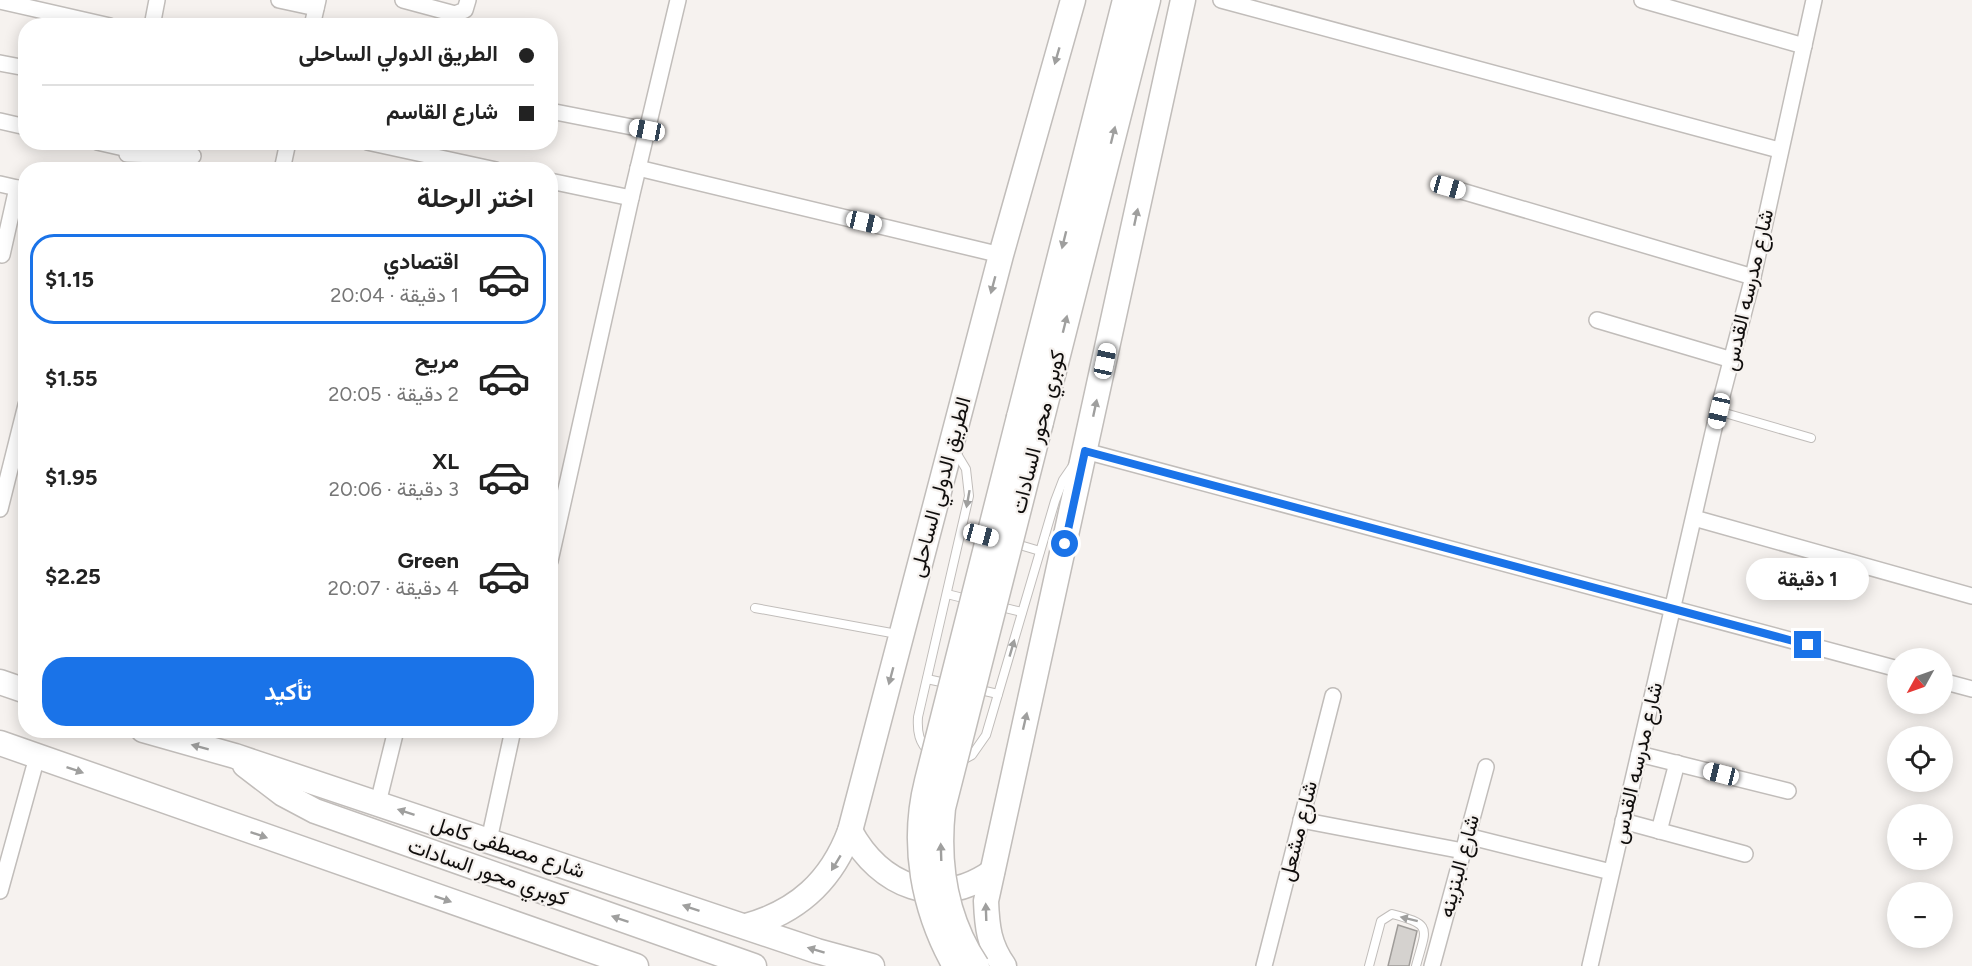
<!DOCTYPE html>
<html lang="ar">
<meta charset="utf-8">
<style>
:root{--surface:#fff;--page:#f6f6f6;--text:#222;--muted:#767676;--line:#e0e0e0;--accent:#1a73e8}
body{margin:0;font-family:Figtree,Vazirmatn,sans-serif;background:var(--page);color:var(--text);direction:rtl;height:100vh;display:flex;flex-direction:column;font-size:22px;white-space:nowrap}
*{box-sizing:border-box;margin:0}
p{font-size:20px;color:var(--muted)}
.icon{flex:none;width:33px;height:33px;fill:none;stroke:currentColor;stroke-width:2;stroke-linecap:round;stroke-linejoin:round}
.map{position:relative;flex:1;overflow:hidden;direction:ltr}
.drawer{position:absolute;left:18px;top:162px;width:540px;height:576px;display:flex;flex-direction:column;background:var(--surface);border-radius:24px;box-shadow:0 3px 15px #0003;direction:rtl}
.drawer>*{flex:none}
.guide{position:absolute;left:18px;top:18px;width:540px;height:132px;border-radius:24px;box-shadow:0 3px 15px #0003;direction:rtl;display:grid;align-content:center;height:132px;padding:0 24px;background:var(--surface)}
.needle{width:39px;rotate:230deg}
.tools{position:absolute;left:1887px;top:648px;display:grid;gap:12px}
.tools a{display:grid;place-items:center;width:66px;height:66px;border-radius:50%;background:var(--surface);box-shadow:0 3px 15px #0003;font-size:30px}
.end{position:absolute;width:27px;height:27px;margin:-14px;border:8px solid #1a73e8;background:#fff;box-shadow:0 0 0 3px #fff}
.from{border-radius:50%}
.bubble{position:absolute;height:42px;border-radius:21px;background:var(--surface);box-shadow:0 3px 15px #0003;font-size:20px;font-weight:700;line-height:42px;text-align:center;direction:rtl}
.car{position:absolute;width:18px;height:36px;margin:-18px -9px;border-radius:8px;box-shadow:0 0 4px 2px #0007;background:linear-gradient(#fff 24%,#345 0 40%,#fff 0 76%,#345 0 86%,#fff 0)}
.guide b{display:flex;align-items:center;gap:21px;height:57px;font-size:22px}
.guide b+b{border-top:2px solid var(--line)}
.guide i{width:15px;height:15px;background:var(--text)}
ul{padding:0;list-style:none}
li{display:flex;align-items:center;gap:18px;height:90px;margin:0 12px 9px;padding:0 12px;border:3px solid transparent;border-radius:24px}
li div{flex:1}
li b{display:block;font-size:22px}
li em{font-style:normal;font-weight:700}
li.current{border-color:var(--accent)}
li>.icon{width:54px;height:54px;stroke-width:1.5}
h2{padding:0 24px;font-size:27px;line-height:72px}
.primary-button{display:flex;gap:12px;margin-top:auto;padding:12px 24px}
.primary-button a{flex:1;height:69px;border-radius:24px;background:var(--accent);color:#fff;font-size:24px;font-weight:700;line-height:69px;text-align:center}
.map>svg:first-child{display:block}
</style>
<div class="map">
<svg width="1972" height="966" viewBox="0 0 1972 966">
<rect width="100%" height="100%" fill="#f6f2ef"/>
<polygon fill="#d5d2cf" stroke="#9f9c99" stroke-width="1.5" points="1398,925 1417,931 1409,966 1388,966"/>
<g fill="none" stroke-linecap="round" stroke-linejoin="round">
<defs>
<g id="lane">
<polyline points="1718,411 1811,438"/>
<polyline points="962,529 986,536"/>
<polyline points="1013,543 1040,551"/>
<polyline points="947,594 971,600"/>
<polyline points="997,606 1022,612"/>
<polyline points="755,608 897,634"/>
<polyline points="927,679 950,684"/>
<polyline points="976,689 998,694"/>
<path d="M930,753C919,743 917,732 918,717L969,496L966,469L954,449"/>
<polyline points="961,761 972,755 986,735 1055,501 1063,480 1074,464"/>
<path d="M1369,966L1381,921L1392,914C1434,925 1426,928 1416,966"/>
</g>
<g id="street">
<polyline points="279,0 316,8"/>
<polyline points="403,0 455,14 465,10 468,0"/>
<polyline points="1221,0 1779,150"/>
<polyline points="1642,0 1804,46"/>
<polyline points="0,1 110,26"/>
<polyline points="152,26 157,0"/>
<polyline points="312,26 318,0"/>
<polyline points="0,63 26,68"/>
<polyline points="550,111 647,130"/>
<polyline points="0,121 26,127"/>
<polyline points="97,142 128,149"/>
<polyline points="367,142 496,170"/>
<polyline points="127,154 193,156"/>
<polyline points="638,168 1001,255"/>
<polyline points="282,170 288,142"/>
<polyline points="550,181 631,198"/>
<polyline points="0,184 26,190"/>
<polyline points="1448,187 1753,277"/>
<polyline points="2,255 17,188"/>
<polyline points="1597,320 1732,360"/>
<polyline points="1085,451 1898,669"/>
<polyline points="0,509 26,405"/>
<polyline points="1694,518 1972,596"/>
<polyline points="550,561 631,198 678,0"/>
<polyline points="1942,681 1972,689"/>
<polyline points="1639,754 1788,791"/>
<polyline points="378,803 396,730"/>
<polyline points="1301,820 1463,851"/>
<polyline points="1623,821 1745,854"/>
<polyline points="1659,831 1677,763"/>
<polyline points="1467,836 1611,872"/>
<polyline points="489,840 513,730"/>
<polyline points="0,891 37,757"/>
<polyline points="1264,966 1333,696"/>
<polyline points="1432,966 1486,767"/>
<polyline points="1590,966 1718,411 1753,277 1814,0"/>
</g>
<g id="primary">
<polyline points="1019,417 1125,0"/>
<polyline points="1041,422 1148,0"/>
<polyline points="0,682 26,691"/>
<polyline points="143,730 235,756 817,951 872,966"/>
<polyline points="0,743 636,966"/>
<polyline points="245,765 283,794 315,811 754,966"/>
<path d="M850,831C880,886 938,910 992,872"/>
<path d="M746,926C797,912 831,882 850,831L1001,255L1073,0"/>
<path d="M1004,966C989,945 987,927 986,901L1183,0"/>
</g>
</defs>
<use href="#lane" stroke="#c1bdba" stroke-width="10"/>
<use href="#street" stroke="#c1bdba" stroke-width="18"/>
<use href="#primary" stroke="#c1bdba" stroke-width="27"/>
<use href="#lane" stroke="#fff" stroke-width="8"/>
<use href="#street" stroke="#fff" stroke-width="15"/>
<use href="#primary" stroke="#fff" stroke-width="24"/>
<defs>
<g id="primary-bridge">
<path d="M955,966C923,909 911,844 927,781L1019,417"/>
<path d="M977,966C945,918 937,863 943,808L1041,422"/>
</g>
</defs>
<use href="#primary-bridge" stroke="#c1bdba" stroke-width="27" stroke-linecap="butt"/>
<use href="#primary-bridge" stroke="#fff" stroke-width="24"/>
</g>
<defs><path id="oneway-solid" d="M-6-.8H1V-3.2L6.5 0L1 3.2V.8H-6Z" transform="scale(1.5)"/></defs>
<g fill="#9f9f9e">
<use href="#oneway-solid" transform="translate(1057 56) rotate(106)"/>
<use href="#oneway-solid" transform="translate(1113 135) rotate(-76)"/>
<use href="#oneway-solid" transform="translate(1136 217) rotate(-78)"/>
<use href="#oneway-solid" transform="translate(1064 240) rotate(104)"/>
<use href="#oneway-solid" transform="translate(993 285) rotate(105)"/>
<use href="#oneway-solid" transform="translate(1065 324) rotate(-76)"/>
<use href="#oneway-solid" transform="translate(1095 408) rotate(-78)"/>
<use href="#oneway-solid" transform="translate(968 499) rotate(100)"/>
<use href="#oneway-solid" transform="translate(1012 648) rotate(-74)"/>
<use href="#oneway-solid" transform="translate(891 676) rotate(105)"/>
<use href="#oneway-solid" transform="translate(1025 721) rotate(-77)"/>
<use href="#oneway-solid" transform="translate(200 747) rotate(-165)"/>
<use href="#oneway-solid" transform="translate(75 770) rotate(19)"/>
<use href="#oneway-solid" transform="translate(406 812) rotate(-162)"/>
<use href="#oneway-solid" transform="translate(259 835) rotate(19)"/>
<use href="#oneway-solid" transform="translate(941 852) rotate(-92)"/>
<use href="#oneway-solid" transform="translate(836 863) rotate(121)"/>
<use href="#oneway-solid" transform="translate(443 899) rotate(19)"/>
<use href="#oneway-solid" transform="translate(691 908) rotate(-161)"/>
<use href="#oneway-solid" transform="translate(986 912) rotate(-92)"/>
<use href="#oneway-solid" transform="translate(620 919) rotate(-161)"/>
<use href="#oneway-solid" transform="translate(1409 919) rotate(-166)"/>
<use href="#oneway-solid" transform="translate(816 950) rotate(-163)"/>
</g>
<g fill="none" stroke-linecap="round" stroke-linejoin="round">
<polyline stroke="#1a73e8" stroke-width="8" points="1065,544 1085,451 1808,645"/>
</g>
<g text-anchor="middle" stroke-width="4.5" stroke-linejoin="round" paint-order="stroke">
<g font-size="21" fill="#100e0d" stroke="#f6f2ef">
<text transform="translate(1748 290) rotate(-77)" y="7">شارع مدرسه القدس</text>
<text transform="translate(1038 432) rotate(-76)" y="7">كوبري محور السادات</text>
<text transform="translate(940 487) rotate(-75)" y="7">الطريق الدولي الساحلى</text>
<text transform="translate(1637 763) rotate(-77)" y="7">شارع مدرسه القدس</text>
<text transform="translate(1298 831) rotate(-76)" y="7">شارع مشعل</text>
<text transform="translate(508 847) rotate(18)" y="7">شارع مصطفى كامل</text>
<text transform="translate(1459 866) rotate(-75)" y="7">شارع البنزينه</text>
<text transform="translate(488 872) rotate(19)" y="7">كوبري محور السادات</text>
</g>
</g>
</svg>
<div class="tools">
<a><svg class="needle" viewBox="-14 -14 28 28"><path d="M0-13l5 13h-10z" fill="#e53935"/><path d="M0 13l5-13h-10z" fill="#767676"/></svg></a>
<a><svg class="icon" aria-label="locate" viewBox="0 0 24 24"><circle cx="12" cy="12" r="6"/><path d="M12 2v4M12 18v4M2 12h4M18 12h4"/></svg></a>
<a>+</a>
<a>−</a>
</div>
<i class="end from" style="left:1065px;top:544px"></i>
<i class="end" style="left:1808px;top:645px"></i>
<div class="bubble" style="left:1746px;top:558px;width:123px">1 دقيقة</div>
<i class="car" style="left:647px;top:130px;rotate:281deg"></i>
<i class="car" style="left:1448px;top:187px;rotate:106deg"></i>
<i class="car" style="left:864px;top:222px;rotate:103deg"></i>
<i class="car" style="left:1105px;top:361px;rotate:12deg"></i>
<i class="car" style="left:1719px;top:411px;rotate:193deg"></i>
<i class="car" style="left:981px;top:535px;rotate:105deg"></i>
<i class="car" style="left:1721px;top:774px;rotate:284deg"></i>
<div class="guide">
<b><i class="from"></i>الطريق الدولي الساحلى</b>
<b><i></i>شارع القاسم</b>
</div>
<section class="drawer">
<h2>اختر الرحلة</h2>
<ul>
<li class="current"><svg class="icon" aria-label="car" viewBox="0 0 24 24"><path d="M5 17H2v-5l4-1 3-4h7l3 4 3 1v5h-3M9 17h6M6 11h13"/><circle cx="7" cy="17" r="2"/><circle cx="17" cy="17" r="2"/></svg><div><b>اقتصادي</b><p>1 دقيقة · 20:04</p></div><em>$1.15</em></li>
<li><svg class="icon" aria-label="car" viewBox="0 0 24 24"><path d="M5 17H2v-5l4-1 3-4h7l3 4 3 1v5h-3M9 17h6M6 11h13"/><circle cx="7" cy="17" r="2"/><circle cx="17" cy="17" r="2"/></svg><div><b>مريح</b><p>2 دقيقة · 20:05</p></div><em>$1.55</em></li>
<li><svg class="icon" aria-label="car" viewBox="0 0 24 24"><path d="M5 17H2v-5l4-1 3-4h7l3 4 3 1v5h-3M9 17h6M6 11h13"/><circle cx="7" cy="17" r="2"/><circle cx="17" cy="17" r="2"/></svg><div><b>XL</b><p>3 دقيقة · 20:06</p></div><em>$1.95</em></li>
<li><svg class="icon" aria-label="car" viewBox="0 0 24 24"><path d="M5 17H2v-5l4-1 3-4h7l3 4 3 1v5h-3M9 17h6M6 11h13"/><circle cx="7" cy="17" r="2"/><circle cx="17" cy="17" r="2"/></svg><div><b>Green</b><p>4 دقيقة · 20:07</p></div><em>$2.25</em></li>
</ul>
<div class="primary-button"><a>تأكيد</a></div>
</section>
</div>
